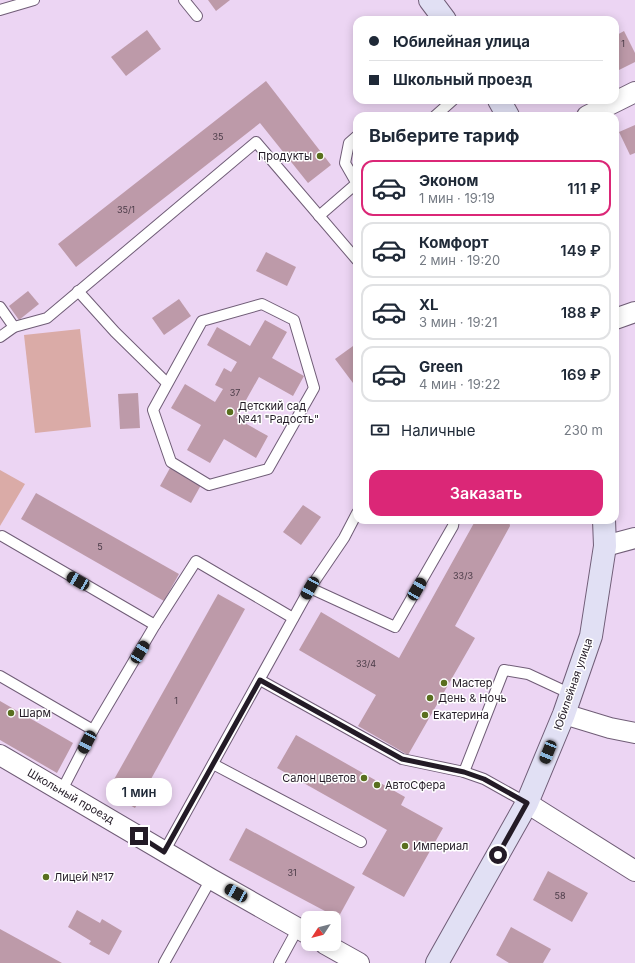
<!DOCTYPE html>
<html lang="ru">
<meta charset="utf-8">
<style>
:root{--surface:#fff;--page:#f6f6f7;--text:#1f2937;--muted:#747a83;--line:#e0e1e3;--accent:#db2777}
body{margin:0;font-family:Inter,sans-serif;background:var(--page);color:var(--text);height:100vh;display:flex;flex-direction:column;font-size:15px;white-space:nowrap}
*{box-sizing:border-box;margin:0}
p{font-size:13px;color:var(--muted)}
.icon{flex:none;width:22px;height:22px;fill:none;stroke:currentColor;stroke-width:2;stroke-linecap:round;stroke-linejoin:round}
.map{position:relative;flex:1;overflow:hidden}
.details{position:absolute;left:353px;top:112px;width:266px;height:412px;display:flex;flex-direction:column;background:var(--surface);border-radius:12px;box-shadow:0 2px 10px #0003}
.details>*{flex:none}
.guide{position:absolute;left:353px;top:16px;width:266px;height:88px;border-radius:12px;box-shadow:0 2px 10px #0003;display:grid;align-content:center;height:88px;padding:0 16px;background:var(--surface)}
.needle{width:26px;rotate:234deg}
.fabs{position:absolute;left:301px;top:911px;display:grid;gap:8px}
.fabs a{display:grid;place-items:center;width:40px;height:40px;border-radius:8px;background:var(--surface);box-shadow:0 2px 10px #0003;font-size:20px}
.end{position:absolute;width:18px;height:18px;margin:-9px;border:5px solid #231b26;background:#fff;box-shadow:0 0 0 2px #fff}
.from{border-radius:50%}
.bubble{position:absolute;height:28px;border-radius:12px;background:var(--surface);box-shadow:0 2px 10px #0003;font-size:13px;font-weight:600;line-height:28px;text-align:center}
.car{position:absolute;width:12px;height:24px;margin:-12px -6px;border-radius:5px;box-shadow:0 0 3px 1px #0007;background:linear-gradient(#222 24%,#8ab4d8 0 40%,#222 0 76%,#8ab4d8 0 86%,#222 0)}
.guide b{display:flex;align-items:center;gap:14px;height:38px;font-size:15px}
.guide b+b{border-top:1px solid var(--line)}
.guide i{width:10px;height:10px;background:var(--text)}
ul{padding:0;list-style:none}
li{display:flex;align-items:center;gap:12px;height:56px;margin:0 8px 6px;padding:0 8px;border:2px solid var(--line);border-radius:12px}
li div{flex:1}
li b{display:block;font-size:15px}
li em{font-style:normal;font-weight:600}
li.selected{border-color:var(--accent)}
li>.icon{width:36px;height:36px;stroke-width:1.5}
h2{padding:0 16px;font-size:18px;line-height:48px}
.pay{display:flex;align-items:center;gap:10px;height:44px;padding:0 16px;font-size:15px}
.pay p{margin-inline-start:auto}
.primary-button{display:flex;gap:8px;margin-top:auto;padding:8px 16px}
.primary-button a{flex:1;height:46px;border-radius:12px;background:var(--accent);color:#fff;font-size:16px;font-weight:600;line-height:46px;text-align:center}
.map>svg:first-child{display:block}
</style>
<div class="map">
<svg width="635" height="963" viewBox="0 0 635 963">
<rect width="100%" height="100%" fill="#ecd5f3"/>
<g fill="#daaba7">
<polygon points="80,329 91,427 35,433 24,335"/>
<polygon points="0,470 25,484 0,526"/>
</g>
<g fill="#bd9aa9">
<polygon points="208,0 230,0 216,11"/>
<polygon points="147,30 161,49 126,76 111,57"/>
<polygon points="624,31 635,53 635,62 615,72 615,36"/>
<polygon points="266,81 331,165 308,183 260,123 76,267 58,244"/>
<polygon points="635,125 635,153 630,155 619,132"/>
<polygon points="266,252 296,267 287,286 256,271"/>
<polygon points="28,291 39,304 19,320 9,306"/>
<polygon points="179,299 191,316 164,335 152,318"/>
<polygon points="265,320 287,332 272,358 304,376 293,396 259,377 236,418 268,436 256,458 224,439 210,463 187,450 201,425 171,408 185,384 215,402 223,389 215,385 224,368 231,372 237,362 207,345 217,327 250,346"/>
<polygon points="353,346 357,352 356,387 335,359"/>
<polygon points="138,393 140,428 120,429 118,394"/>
<polygon points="170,468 201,485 191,503 160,486"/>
<polygon points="36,493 179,574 164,601 21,519"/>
<polygon points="303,505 321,517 301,545 283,532"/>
<polygon points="474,520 509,520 510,526 455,626 475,638 408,755 358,726 376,695 299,650 321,612 399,658 474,523"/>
<polygon points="218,594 245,609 135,808 107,792"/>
<polygon points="0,701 73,743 57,773 0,740"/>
<polygon points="296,735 405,797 401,805 443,828 404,897 362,874 387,830 277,768"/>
<polygon points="246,828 355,887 338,918 229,860"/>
<polygon points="548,871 588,893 572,922 533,900"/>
<polygon points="77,910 100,923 102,919 122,931 109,955 89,944 91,941 68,927"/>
<polygon points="511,927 551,949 543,963 509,963 496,955"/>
<polygon points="0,929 62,963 0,963"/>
</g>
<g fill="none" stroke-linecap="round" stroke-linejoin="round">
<defs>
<g id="lane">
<polyline points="184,0 197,16"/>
<polyline points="0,10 34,0"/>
<polyline points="435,116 453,100"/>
<polyline points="357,184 345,163 349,143 357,136"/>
<polyline points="319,216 357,183"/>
<polyline points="78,291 115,332 167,383"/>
<polygon points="262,304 294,320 314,388 268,469 209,485 171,462 153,410 202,321"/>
<polyline points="0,307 14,327"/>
<polyline points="0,337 14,327 47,318 256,142 357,260"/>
<polyline points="2,536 155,625"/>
<polyline points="310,588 395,627 453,526 454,520"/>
<polyline points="0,676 93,730"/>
<polyline points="260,680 402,759 464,772 484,779 527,803"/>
<polyline points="213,764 361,842"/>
<polyline points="464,772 504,670 528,674 571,694"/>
<polyline points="62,790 93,730 155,625 196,561 293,618"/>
<polyline points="164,852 310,588 344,538 357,513"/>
<polyline points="164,963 211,879"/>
<polyline points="279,963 298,928"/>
</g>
<g id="street">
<polyline points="587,116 635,92"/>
<polyline points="615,319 635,312"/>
<polyline points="605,546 635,538"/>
<polyline points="564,714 610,728 635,733"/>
<polyline points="0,755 211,879 308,934"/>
<polyline points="527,803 635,871"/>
<polyline points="325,944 359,963"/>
</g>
<g id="secondary">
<polyline points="430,0 445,20"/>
<polyline points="499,100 508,116"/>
<polyline points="437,963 527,803 564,714 591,636 605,546 604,520"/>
</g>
</defs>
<use href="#lane" stroke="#705d77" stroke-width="12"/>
<use href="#street" stroke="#705d77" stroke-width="22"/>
<use href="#secondary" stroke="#705d77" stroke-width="24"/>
<use href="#lane" stroke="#fff" stroke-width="10"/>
<use href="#street" stroke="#fff" stroke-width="20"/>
<use href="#secondary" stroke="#e1e0f4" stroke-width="22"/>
</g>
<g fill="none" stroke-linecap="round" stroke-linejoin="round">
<polyline stroke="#231b26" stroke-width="5" points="139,836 164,852 260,680 402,759 464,772 484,779 527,803 498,855"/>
</g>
<g fill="#596f1e" stroke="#fff" stroke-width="1.5">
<circle cx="320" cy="156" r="4"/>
<circle cx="230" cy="412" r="4"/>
<circle cx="444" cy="683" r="4"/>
<circle cx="430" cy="698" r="4"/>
<circle cx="11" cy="713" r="4"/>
<circle cx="425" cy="715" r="4"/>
<circle cx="364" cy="778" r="4"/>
<circle cx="377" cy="785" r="4"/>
<circle cx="405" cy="846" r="4"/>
<circle cx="46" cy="877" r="4"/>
</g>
<g text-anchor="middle" stroke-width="3" stroke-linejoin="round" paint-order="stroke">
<g font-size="9" fill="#4a3b47">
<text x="623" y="47">1</text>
<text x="218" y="140">35</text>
<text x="126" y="213">35/1</text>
<text x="235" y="396">37</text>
<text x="100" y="550">5</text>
<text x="463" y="579">33/3</text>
<text x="366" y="667">33/4</text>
<text x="176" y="704">1</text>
<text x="292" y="876">31</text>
<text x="560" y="899">58</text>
</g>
<g font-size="11" fill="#231b26" stroke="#fff" text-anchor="start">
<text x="312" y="160" text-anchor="end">Продукты</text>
<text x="238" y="410">Детский сад<tspan x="238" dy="13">№41 "Радость"</tspan></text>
<text x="452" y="687">Мастер</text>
<text x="438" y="702">День &amp; Ночь</text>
<text x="19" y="717">Шарм</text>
<text x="433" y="719">Екатерина</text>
<text x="356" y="782" text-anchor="end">Салон цветов</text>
<text x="385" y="789">АвтоСфера</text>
<text x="413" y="850">Империал</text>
<text x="54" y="881">Лицей №17</text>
</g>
<g font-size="11" fill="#231b26" stroke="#fff">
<text transform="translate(573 684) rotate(-71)" y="4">Юбилейная улица</text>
<text transform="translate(71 796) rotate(30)" y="4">Школьный проезд</text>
</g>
</g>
</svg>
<div class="fabs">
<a><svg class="needle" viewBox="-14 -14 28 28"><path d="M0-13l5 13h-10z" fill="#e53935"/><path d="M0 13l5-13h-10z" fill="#747a83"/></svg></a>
</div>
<i class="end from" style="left:498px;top:855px"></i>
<i class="end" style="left:139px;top:836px"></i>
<div class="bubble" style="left:106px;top:778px;width:66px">1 мин</div>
<i class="car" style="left:78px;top:581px;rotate:300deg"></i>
<i class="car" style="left:310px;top:588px;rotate:209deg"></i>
<i class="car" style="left:417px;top:589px;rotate:30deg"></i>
<i class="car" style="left:140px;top:652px;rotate:31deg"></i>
<i class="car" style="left:87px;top:742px;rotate:207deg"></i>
<i class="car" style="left:548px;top:752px;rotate:202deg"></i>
<i class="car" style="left:236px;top:893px;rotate:299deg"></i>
<div class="guide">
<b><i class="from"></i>Юбилейная улица</b>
<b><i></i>Школьный проезд</b>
</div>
<section class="details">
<h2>Выберите тариф</h2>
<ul>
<li class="selected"><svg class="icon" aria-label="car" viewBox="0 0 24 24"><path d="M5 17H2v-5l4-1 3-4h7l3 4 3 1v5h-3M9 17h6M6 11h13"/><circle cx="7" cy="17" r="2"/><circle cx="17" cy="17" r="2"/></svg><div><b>Эконом</b><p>1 мин · 19:19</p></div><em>111 ₽</em></li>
<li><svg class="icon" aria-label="car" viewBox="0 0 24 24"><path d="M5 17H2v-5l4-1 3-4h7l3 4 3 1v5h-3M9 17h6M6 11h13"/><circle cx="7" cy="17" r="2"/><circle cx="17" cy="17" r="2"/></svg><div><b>Комфорт</b><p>2 мин · 19:20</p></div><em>149 ₽</em></li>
<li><svg class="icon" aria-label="car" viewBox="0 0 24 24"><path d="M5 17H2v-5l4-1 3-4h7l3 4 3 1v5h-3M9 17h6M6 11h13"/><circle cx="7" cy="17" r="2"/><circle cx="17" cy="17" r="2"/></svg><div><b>XL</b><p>3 мин · 19:21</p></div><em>188 ₽</em></li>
<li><svg class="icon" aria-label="car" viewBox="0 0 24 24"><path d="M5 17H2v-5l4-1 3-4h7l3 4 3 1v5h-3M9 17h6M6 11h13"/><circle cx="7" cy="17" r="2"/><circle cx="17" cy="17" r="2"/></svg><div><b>Green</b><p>4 мин · 19:22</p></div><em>169 ₽</em></li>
</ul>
<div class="pay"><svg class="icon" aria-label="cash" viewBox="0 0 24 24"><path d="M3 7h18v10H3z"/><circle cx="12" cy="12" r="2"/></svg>Наличные<p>230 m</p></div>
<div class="primary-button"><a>Заказать</a></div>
</section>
</div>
